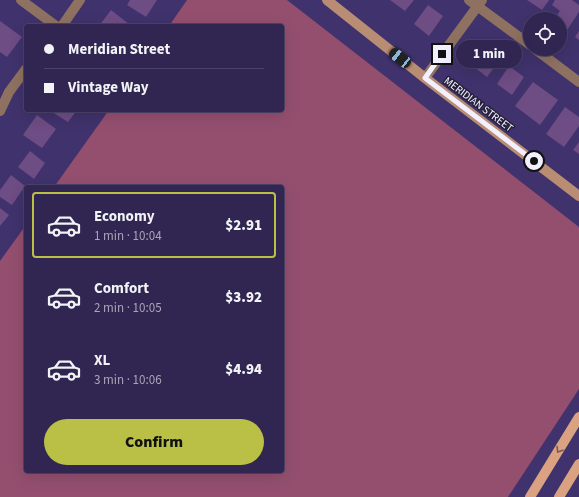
<!DOCTYPE html>
<meta charset="utf-8">
<style>
:root{--surface:#302651;--page:#3c325b;--text:#f1f3f6;--muted:#a8a5b7;--line:#4b4368;--accent:#bac045}
body{margin:0;font-family:"Source Sans 3",sans-serif;background:var(--page);color:var(--text);height:100vh;display:flex;flex-direction:column;font-size:15px;white-space:nowrap}
*{box-sizing:border-box;margin:0}
p{font-size:13px;color:var(--muted)}
.icon{flex:none;width:22px;height:22px;fill:none;stroke:currentColor;stroke-width:2;stroke-linecap:round;stroke-linejoin:round}
.map{position:relative;flex:1;overflow:hidden}
.sheet{position:absolute;left:24px;top:185px;width:260px;height:288px;display:flex;flex-direction:column;background:var(--surface);border-radius:4px;box-shadow:0 4px 16px #0002,0 0 0 1px var(--line)}
.sheet>*{flex:none}
.hud{position:absolute;left:24px;top:24px;width:260px;height:88px;border-radius:4px;box-shadow:0 4px 16px #0002,0 0 0 1px var(--line);display:grid;align-content:center;height:88px;padding:0 20px;background:var(--surface)}
.buttons{position:absolute;left:523px;top:12px;display:grid;gap:8px}
.buttons a{display:grid;place-items:center;width:44px;height:44px;border-radius:50%;background:var(--surface);box-shadow:0 4px 16px #0002,0 0 0 1px var(--line);font-size:20px}
.end{position:absolute;width:18px;height:18px;margin:-9px;border:5px solid #f2f0ff;background:#111;box-shadow:0 0 0 2px #111}
.from{border-radius:50%}
.bubble{position:absolute;height:28px;border-radius:14px;background:var(--surface);box-shadow:0 4px 16px #0002,0 0 0 1px var(--line);font-size:13px;font-weight:800;line-height:28px;text-align:center}
.car{position:absolute;width:12px;height:24px;margin:-12px -6px;border-radius:5px;box-shadow:0 0 3px 1px #0007;background:linear-gradient(#222 24%,#8ab4d8 0 40%,#222 0 76%,#8ab4d8 0 86%,#222 0)}
.hud b{display:flex;align-items:center;gap:14px;height:38px;font-size:15px}
.hud b+b{border-top:1px solid var(--line)}
.hud i{width:10px;height:10px;background:var(--text)}
ul{padding:7px 0 0;list-style:none}
li{display:flex;align-items:center;gap:12px;height:66px;margin:0 8px 6px;padding:0 12px;border:2px solid transparent;border-radius:4px}
li div{flex:1}
li b{display:block;font-size:15px}
li em{font-style:normal;font-weight:800}
li.on{border-color:var(--accent)}
li>.icon{width:36px;height:36px;stroke-width:1.5}
.action{display:flex;gap:8px;margin-top:auto;padding:8px 20px}
.action a{flex:1;height:46px;border-radius:24px;background:var(--accent);color:#111;font-size:16px;font-weight:800;line-height:46px;text-align:center}
.map>svg:first-child{display:block}
</style>
<div class="map">
<svg width="579" height="497" viewBox="0 0 579 497">
<rect width="100%" height="100%" fill="#40326c"/>
<polygon fill="#944f6f" points="187,0 287,0 579,227 579,389 508,497 0,497 0,261 26,225 26,471 282,471 282,187 54,187 109,110 282,110 282,26 169,26"/>
<g fill="#6e4c84">
<polygon points="130,0 157,0 146,17 127,5"/>
<polygon points="390,0 414,0 405,11"/>
<polygon points="527,0 549,0 542,10"/>
<polygon points="555,0 572,0 579,5 579,12 565,33 560,29 560,19 554,19 560,11 552,5"/>
<polygon points="428,5 443,16 429,36 414,24"/>
<polygon points="111,10 129,24 127,26 99,26"/>
<polygon points="0,21 22,37 7,57 0,52"/>
<polygon points="579,31 579,40 575,37"/>
<polygon points="483,45 501,58 487,77 470,64"/>
<polygon points="509,66 524,77 512,95 497,84"/>
<polygon points="533,82 558,100 540,125 515,106"/>
<polygon points="565,107 579,117 579,126 564,147 546,134"/>
<polygon points="49,110 77,110 68,122"/>
<polygon points="37,115 56,129 42,148 23,135"/>
<polygon points="579,142 579,154 573,150"/>
<polygon points="30,151 45,163 34,179 18,167"/>
<polygon points="11,175 25,186 12,205 0,197 0,190"/>
<polygon points="0,208 9,215 0,226"/>
</g>
<g fill="none" stroke-linecap="round" stroke-linejoin="round">
<g stroke="#8e7161" stroke-width="10">
<polyline points="21,0 56,26"/>
<polyline points="469,0 530,45"/>
<polyline points="62,26 80,0"/>
<polyline points="535,49 579,82"/>
<polyline points="425,78 482,0"/>
<polyline points="0,111 9,92 26,69"/>
</g>
<polyline stroke="#b98d73" stroke-width="10" points="327,0 425,78 579,196"/>
<g stroke="#dba281" stroke-width="10">
<polyline points="530,497 579,417"/>
<polyline points="559,497 579,464"/>
</g>
</g>
<defs><path id="oneway-chevron" d="M-2-3.5L2.5 0L-2 3.5" fill="none" stroke-width="1.6" stroke-linecap="round" stroke-linejoin="round"/></defs>
<use stroke="#775a5a" href="#oneway-chevron" transform="translate(559 450) rotate(122)"/>
<g fill="none" stroke-linecap="round" stroke-linejoin="round">
<polyline stroke="#f2f0ff" stroke-width="5" points="442,54 425,78 534,161"/>
</g>
<g text-anchor="middle" stroke-width="3" stroke-linejoin="round" paint-order="stroke">
<g font-size="11" fill="#f2f0ff" stroke="#25203a">
<text transform="translate(479 104) rotate(37)" y="4">MERIDIAN STREET</text>
</g>
</g>
</svg>
<div class="buttons">
<a><svg class="icon" aria-label="locate" viewBox="0 0 24 24"><circle cx="12" cy="12" r="6"/><path d="M12 2v4M12 18v4M2 12h4M18 12h4"/></svg></a>
</div>
<i class="end from" style="left:534px;top:161px"></i>
<i class="end" style="left:442px;top:54px"></i>
<div class="bubble" style="left:456px;top:40px;width:66px">1 min</div>
<i class="car" style="left:400px;top:58px;rotate:308deg"></i>
<div class="hud">
<b><i class="from"></i>Meridian Street</b>
<b><i></i>Vintage Way</b>
</div>
<section class="sheet">
<ul>
<li class="on"><svg class="icon" aria-label="car" viewBox="0 0 24 24"><path d="M5 17H2v-5l4-1 3-4h7l3 4 3 1v5h-3M9 17h6M6 11h13"/><circle cx="7" cy="17" r="2"/><circle cx="17" cy="17" r="2"/></svg><div><b>Economy</b><p>1 min · 10:04</p></div><em>$2.91</em></li>
<li><svg class="icon" aria-label="car" viewBox="0 0 24 24"><path d="M5 17H2v-5l4-1 3-4h7l3 4 3 1v5h-3M9 17h6M6 11h13"/><circle cx="7" cy="17" r="2"/><circle cx="17" cy="17" r="2"/></svg><div><b>Comfort</b><p>2 min · 10:05</p></div><em>$3.92</em></li>
<li><svg class="icon" aria-label="car" viewBox="0 0 24 24"><path d="M5 17H2v-5l4-1 3-4h7l3 4 3 1v5h-3M9 17h6M6 11h13"/><circle cx="7" cy="17" r="2"/><circle cx="17" cy="17" r="2"/></svg><div><b>XL</b><p>3 min · 10:06</p></div><em>$4.94</em></li>
</ul>
<div class="action"><a>Confirm</a></div>
</section>
</div>
